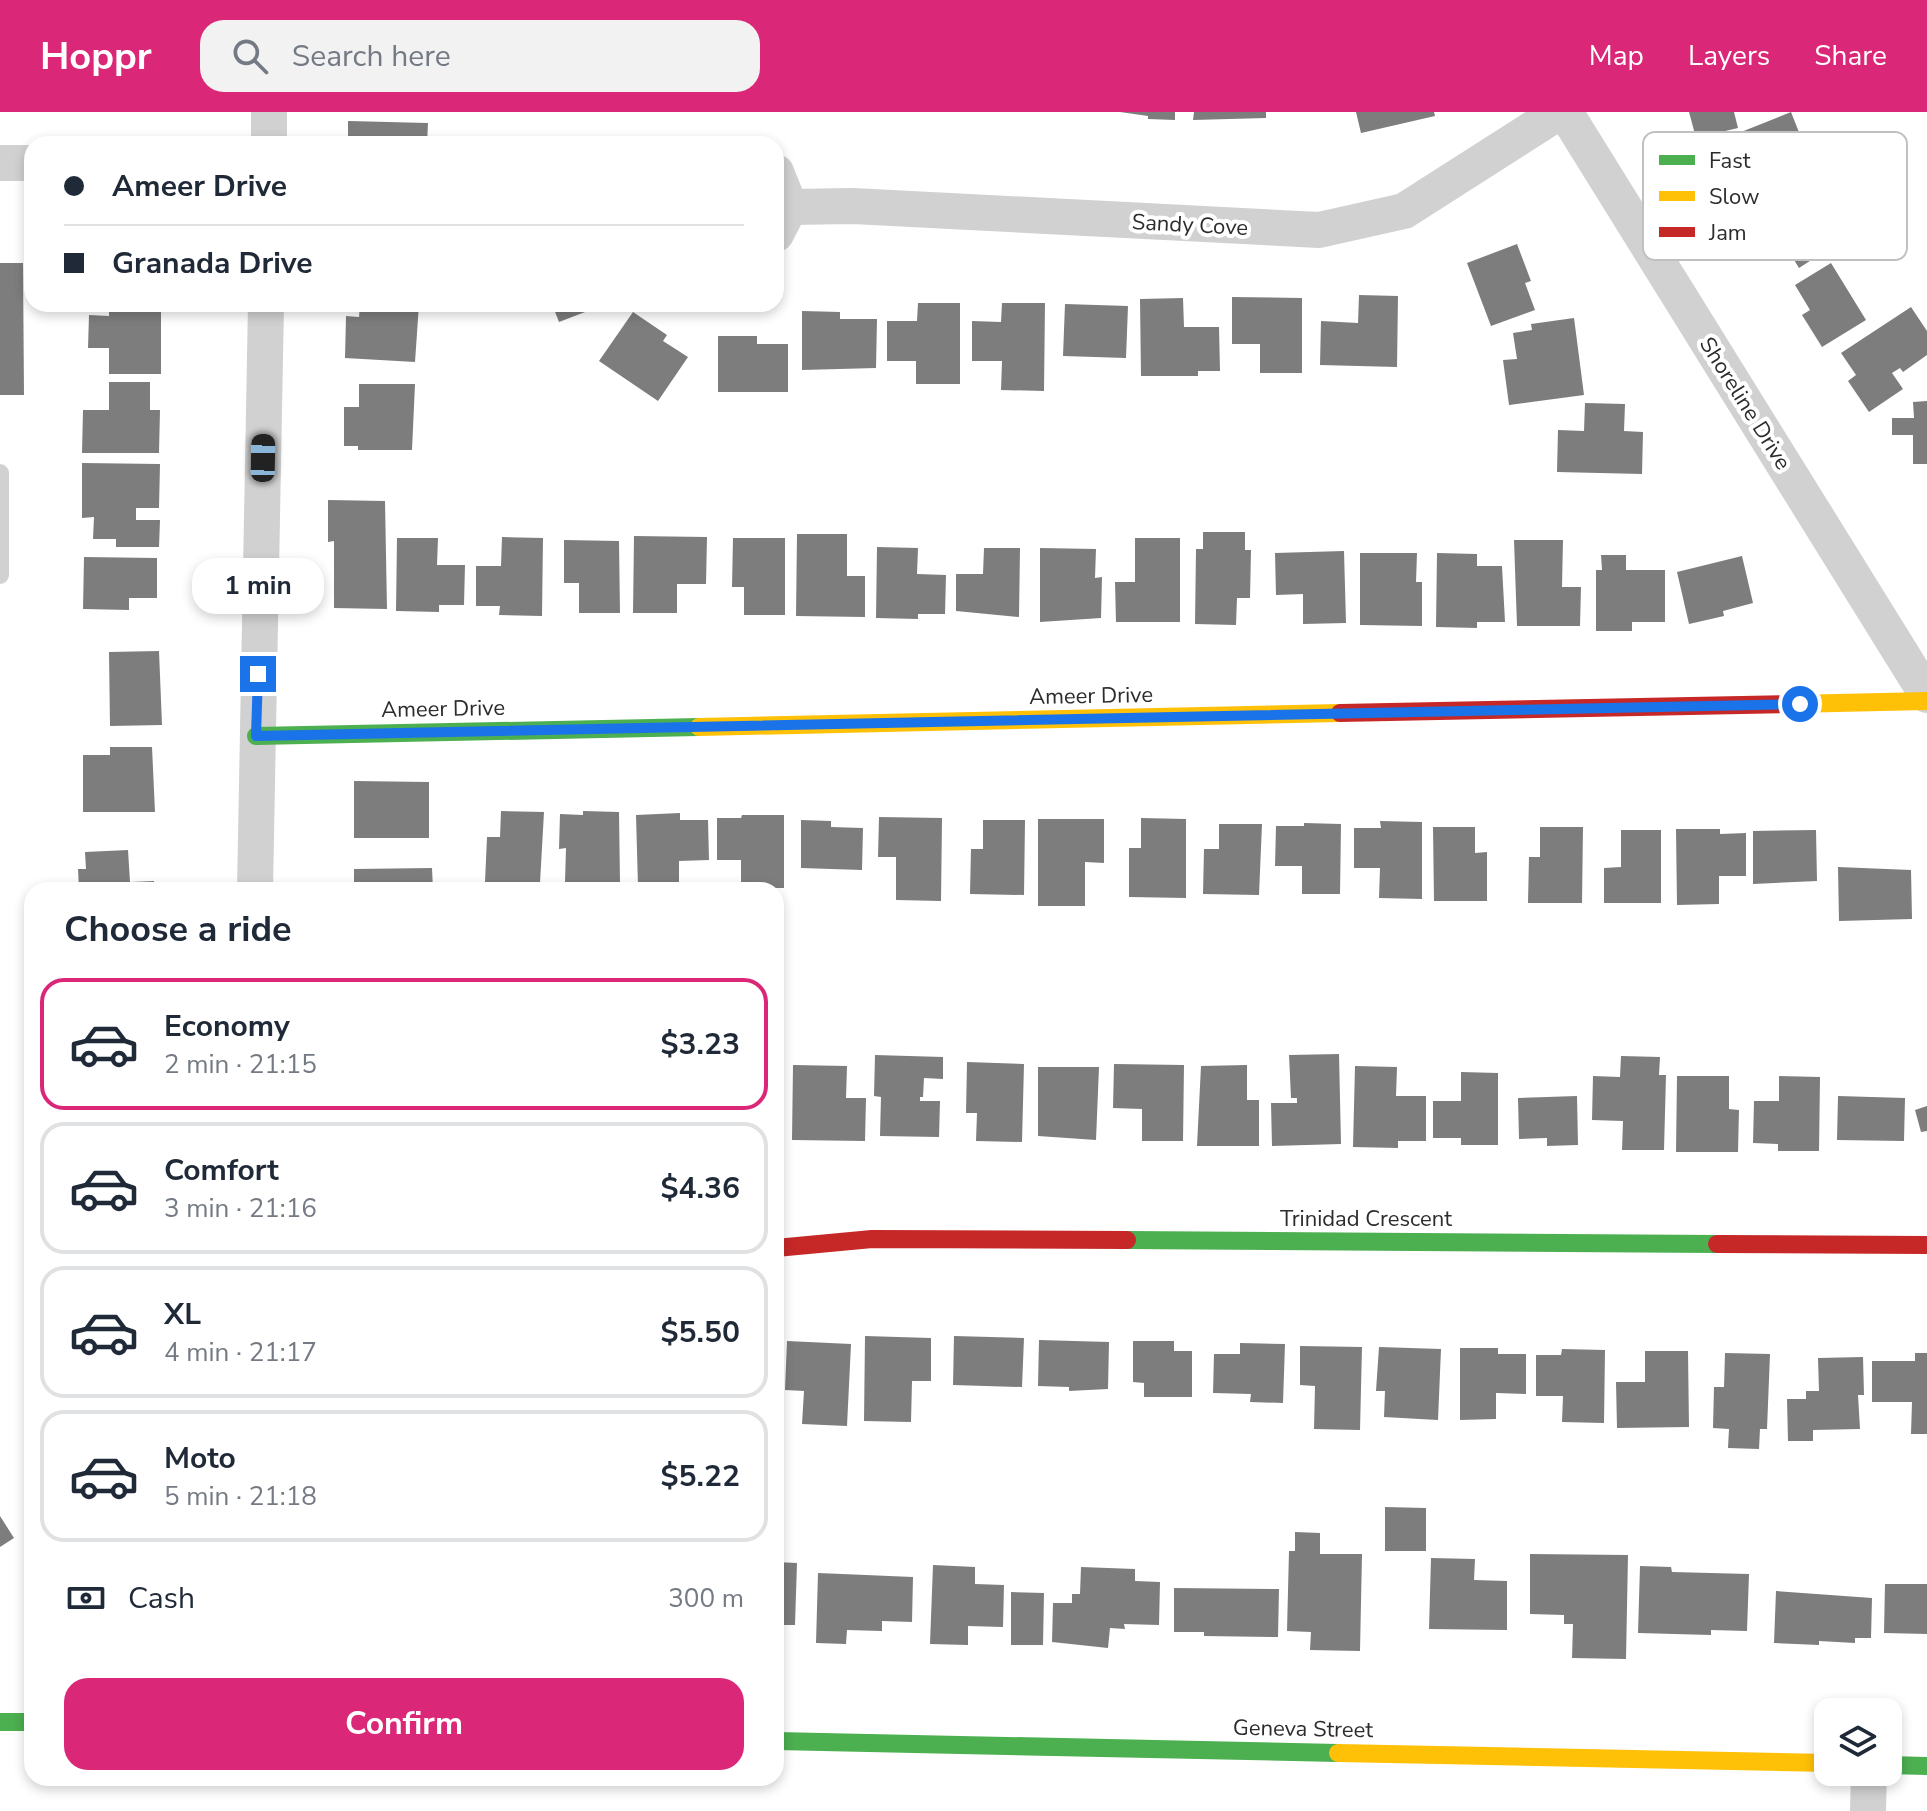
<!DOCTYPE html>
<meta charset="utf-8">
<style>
:root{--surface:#fff;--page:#f2f2f3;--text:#1f2937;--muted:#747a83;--line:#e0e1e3;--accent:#db2777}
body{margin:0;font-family:"Nunito Sans",sans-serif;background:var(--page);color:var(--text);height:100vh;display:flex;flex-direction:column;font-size:30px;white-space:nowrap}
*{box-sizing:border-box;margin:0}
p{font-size:26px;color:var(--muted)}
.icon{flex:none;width:44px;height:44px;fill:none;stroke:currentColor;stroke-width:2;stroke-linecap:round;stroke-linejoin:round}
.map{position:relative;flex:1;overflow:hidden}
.side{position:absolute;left:24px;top:770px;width:760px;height:904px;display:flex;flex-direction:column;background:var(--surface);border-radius:24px;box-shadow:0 4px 12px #0003}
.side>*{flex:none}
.banner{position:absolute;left:24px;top:24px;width:760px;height:176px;border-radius:24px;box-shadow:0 4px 12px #0003;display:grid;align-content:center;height:176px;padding:0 40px;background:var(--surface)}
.buttons{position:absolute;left:1814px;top:1586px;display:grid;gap:16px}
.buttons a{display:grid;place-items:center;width:88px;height:88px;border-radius:16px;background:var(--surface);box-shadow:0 4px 12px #0003;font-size:40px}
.end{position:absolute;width:36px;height:36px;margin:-18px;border:10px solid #1a73e8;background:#fff;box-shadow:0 0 0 4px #fff}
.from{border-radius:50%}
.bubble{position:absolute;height:56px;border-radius:24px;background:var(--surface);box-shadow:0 4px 12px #0003;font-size:26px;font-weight:700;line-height:56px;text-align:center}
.car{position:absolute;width:24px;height:48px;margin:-24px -12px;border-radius:10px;box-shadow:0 0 6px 2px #0007;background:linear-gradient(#222 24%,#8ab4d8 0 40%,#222 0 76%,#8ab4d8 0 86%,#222 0)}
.banner b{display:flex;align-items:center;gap:28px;height:76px;font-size:30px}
.banner b+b{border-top:2px solid var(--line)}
.banner i{width:20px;height:20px;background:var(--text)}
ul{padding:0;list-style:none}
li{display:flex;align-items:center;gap:24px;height:132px;margin:0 16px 12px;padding:0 24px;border:4px solid var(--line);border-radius:24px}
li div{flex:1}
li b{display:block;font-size:30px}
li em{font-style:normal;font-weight:700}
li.on{border-color:var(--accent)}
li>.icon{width:72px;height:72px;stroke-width:1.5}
h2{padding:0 40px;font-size:36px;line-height:96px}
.pay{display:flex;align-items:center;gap:20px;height:88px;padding:0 40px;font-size:30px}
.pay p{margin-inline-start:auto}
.primary-button{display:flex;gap:16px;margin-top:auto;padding:16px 40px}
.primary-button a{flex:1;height:92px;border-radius:24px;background:var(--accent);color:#fff;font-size:32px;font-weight:700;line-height:92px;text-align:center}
header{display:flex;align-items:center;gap:48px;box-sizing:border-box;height:112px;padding:0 40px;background:var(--accent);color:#fff}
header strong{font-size:38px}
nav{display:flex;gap:44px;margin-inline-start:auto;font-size:28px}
.search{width:560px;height:72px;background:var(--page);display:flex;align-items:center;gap:20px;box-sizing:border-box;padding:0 28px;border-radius:24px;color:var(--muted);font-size:30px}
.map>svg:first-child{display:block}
</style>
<header>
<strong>Hoppr</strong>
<div class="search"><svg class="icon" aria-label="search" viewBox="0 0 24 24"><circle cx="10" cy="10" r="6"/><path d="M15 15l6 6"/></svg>Search here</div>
<nav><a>Map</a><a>Layers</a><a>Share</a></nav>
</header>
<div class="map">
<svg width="1927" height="1699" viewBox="0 0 1927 1699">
<rect width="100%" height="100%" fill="#fff"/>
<g fill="#7d7d7d">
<polygon points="1120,0 1175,0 1175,8 1148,7 1148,4"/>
<polygon points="1194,0 1266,0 1266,6 1193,8"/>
<polygon points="1356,0 1434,0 1435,4 1361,21"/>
<polygon points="1689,0 1734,0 1738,16 1696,26"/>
<polygon points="1791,0 1808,43 1769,58 1777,79 1739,94 1716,30"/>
<polygon points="348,9 428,11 427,32 348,32"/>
<polygon points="1814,65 1836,101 1819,112 1833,134 1799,156 1785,133 1767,143 1745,108"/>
<polygon points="1517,132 1531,169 1525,171 1535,198 1491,214 1467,151"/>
<polygon points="0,151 23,151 24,283 0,283"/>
<polygon points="1831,151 1866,208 1822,235 1802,203 1810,198 1795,173"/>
<polygon points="1359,183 1398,184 1397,255 1320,253 1321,209 1358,211"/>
<polygon points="1232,185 1302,186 1302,261 1260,261 1260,232 1232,232"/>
<polygon points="1183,186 1184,215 1219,215 1220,259 1198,259 1198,264 1141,264 1140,187"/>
<polygon points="918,191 960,191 960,272 916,272 916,249 887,249 887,209 917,209"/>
<polygon points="1002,191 1045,191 1044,279 1001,278 1002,249 972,249 972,209 1001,210"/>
<polygon points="360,192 419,192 415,250 345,246 346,204 359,205"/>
<polygon points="552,192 606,192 559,210"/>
<polygon points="1065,192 1128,194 1126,246 1063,244"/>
<polygon points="1911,195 1927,219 1927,243 1903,260 1900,256 1892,261 1903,277 1869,300 1848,269 1856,263 1841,241"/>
<polygon points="109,197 161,198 161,262 109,262 109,236 88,236 89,203 109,204"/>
<polygon points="802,199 840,200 840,207 877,207 876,256 802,258"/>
<polygon points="633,200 667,223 663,229 688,245 658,289 599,249"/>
<polygon points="1574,206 1584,283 1509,293 1503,248 1517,247 1513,221 1532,218 1531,212"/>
<polygon points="718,224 757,224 757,232 788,232 788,280 718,280"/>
<polygon points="109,270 150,270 150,298 160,298 159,341 82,341 83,298 109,298"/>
<polygon points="359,272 415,272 412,338 358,338 358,334 344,334 344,295 359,295"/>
<polygon points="1927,289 1927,352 1913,352 1913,323 1892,323 1892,306 1914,306 1913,290"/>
<polygon points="1585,291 1625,292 1624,319 1643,320 1642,362 1557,360 1558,318 1584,319"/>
<polygon points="82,351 160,352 159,396 136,396 136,408 160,408 159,435 116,435 116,427 93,427 94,405 82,406"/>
<polygon points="328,388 385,389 387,497 334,496 334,429 328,430"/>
<polygon points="1203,420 1245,420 1245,438 1251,438 1250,486 1237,486 1236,513 1195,512 1196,437 1203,437"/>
<polygon points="797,422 847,422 847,464 865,464 865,505 796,504"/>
<polygon points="634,424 707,425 706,472 677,472 677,501 633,501"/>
<polygon points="502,425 543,426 542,504 499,503 500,494 476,494 476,454 501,454"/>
<polygon points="397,426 438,426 437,453 465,453 464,493 439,493 439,500 396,499"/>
<polygon points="733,426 785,426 785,503 744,503 744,475 732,475"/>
<polygon points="1135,426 1180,426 1180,510 1116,510 1115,470 1135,470"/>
<polygon points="564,428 619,429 620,501 579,501 579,471 564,471"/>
<polygon points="1514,428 1563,428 1562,475 1581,475 1580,514 1517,514"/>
<polygon points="877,435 918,436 917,462 946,463 945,502 918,502 918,507 876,506"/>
<polygon points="984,436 1020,436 1019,505 956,499 956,462 983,462"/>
<polygon points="1040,436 1096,437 1095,466 1102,465 1101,506 1040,510"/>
<polygon points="1344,439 1346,511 1303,512 1303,482 1276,483 1275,441"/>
<polygon points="1360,441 1417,441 1416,470 1422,470 1422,514 1360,513"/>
<polygon points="1437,441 1477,442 1477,454 1502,454 1505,510 1477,510 1477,516 1436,515"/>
<polygon points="1601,443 1626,443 1626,458 1665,458 1665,510 1632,510 1632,519 1596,519 1596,458 1602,458"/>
<polygon points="1742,444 1753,491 1723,499 1724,504 1689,512 1677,460"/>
<polygon points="84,445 157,446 157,486 129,486 129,498 83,497"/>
<polygon points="159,539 162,613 110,614 109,540"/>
<polygon points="110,635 152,635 155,700 83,700 83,643 110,643"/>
<polygon points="354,669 429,670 429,726 354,726"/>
<polygon points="501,699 544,700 540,771 485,770 487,725 500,725"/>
<polygon points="583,699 619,700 620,771 565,770 566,736 559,737 560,702 583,703"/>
<polygon points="680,701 680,708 708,708 709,748 679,749 679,774 638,775 636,703"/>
<polygon points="742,703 784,703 784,776 741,776 741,748 717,748 717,706 741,706"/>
<polygon points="879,705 942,706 941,789 896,788 896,745 878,745"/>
<polygon points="1141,706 1186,707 1186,786 1129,785 1129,736 1141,736"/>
<polygon points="1038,707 1104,707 1104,751 1085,750 1085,794 1038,794"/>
<polygon points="801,708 831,709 831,715 863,716 862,758 801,756"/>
<polygon points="983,708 1025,708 1024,783 970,782 971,737 983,737"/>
<polygon points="1380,709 1422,710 1422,787 1379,786 1380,756 1354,756 1354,716 1381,716"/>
<polygon points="1304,711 1341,712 1340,782 1302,782 1302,754 1275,754 1276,714 1304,714"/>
<polygon points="1219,712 1262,712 1259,783 1203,782 1204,737 1219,737"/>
<polygon points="1433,715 1475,715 1475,741 1487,740 1487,789 1434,789"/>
<polygon points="1540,715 1583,715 1582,791 1528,791 1529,745 1540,745"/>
<polygon points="1676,717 1720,717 1720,722 1746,721 1746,764 1719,764 1719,792 1677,793"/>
<polygon points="1621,718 1661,718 1661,791 1604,791 1604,756 1621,755"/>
<polygon points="1816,718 1817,769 1753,772 1753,719"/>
<polygon points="128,738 130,770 154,769 154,778 79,778 78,757 86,757 85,740"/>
<polygon points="1838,755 1911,758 1912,807 1839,809"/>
<polygon points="432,756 433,778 354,778 354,757"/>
<polygon points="1339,942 1341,1032 1272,1034 1271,991 1297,991 1297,986 1291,986 1289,943"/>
<polygon points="875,943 943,945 943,967 924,966 923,985 920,985 920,989 940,989 939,1025 880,1024 881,985 874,984"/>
<polygon points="1621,944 1660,945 1659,963 1666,963 1664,1038 1622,1038 1623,1009 1592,1008 1593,964 1620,965"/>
<polygon points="967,950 1024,952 1022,1030 976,1029 977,1001 966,1001"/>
<polygon points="1114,952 1184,953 1183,1029 1142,1029 1142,997 1113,996"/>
<polygon points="793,953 847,954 846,986 866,986 865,1029 792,1028"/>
<polygon points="1247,953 1247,988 1259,988 1259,1034 1197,1034 1201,954"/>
<polygon points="1355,954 1397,955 1396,984 1426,984 1426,1029 1398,1029 1398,1036 1353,1035"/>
<polygon points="1038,955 1099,955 1096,1028 1038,1024"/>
<polygon points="776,958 782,958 782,1032 776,1031"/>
<polygon points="1461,960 1498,961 1498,1033 1461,1033 1461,1026 1433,1026 1433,989 1461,989"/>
<polygon points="1677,964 1729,964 1729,997 1739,998 1738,1040 1676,1040"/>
<polygon points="1779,964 1820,965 1819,1039 1778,1039 1778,1032 1753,1031 1754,989 1779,989"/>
<polygon points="1577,984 1578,1033 1547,1034 1547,1026 1519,1027 1518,986"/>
<polygon points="1838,984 1905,986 1904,1029 1837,1028"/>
<polygon points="1927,994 1927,1019 1921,1020 1915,998"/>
<polygon points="865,1224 931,1226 931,1269 912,1269 911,1310 864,1309"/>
<polygon points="954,1224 1024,1226 1022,1275 953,1273"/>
<polygon points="1039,1228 1109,1230 1108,1277 1069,1279 1069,1275 1038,1274"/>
<polygon points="787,1229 851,1232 847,1314 802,1312 804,1279 785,1278"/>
<polygon points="1133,1229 1174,1229 1174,1239 1192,1239 1192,1285 1144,1285 1144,1271 1133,1270"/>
<polygon points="1240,1231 1285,1232 1283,1291 1250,1290 1251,1282 1213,1281 1214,1242 1240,1242"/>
<polygon points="1300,1234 1362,1235 1360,1318 1314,1317 1315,1274 1300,1273"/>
<polygon points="1379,1235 1441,1237 1438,1308 1384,1305 1385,1279 1376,1279"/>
<polygon points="1460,1236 1498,1236 1498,1242 1526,1242 1526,1282 1496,1281 1496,1307 1460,1308"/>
<polygon points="1562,1237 1605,1238 1604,1311 1562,1310 1563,1284 1536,1284 1536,1243 1561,1243"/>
<polygon points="1645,1239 1688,1239 1689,1315 1617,1316 1616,1270 1645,1270"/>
<polygon points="1725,1241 1770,1242 1767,1317 1760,1317 1759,1337 1728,1336 1729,1317 1713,1316 1714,1275 1724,1275"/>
<polygon points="1915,1241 1927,1241 1927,1322 1911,1322 1912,1290 1872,1290 1872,1249 1915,1249"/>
<polygon points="1863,1245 1864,1283 1858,1283 1860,1317 1813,1318 1813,1329 1788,1329 1787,1287 1806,1287 1806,1279 1819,1279 1818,1246"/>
<polygon points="1385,1395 1426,1396 1426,1439 1385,1439"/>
<polygon points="0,1404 14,1426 0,1435"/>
<polygon points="1295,1420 1320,1421 1320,1442 1362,1442 1360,1539 1310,1538 1311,1520 1287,1519 1289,1439 1295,1439"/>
<polygon points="1530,1442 1628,1443 1626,1547 1572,1546 1573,1512 1564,1512 1564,1503 1530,1502"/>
<polygon points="1431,1446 1475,1447 1474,1468 1507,1469 1507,1518 1429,1517"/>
<polygon points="776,1450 797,1451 795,1513 776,1513"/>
<polygon points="933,1453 975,1455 975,1472 1004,1473 1003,1515 968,1514 968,1533 930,1532"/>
<polygon points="1640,1454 1671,1455 1672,1460 1749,1462 1747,1519 1711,1518 1711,1523 1638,1521"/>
<polygon points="1081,1455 1135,1457 1135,1469 1160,1470 1159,1513 1124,1512 1125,1517 1110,1516 1108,1536 1052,1530 1053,1491 1072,1491 1072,1482 1080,1482"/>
<polygon points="818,1461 913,1465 912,1510 882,1509 882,1519 847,1518 846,1532 816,1531"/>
<polygon points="1885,1472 1927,1472 1927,1522 1884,1521"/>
<polygon points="1174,1476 1279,1477 1278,1525 1204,1524 1204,1520 1174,1520"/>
<polygon points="1776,1479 1872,1486 1871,1526 1855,1526 1855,1531 1819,1529 1819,1533 1774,1531"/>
<polygon points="1011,1480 1044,1481 1043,1533 1011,1533"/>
</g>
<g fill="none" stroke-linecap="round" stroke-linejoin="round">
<polyline stroke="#d1d1d1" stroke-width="18" points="0,361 0,463"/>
<g stroke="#d1d1d1" stroke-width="36">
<polyline points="269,0 269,32"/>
<polyline points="1565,0 1927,583"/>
<polyline points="0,51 32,51"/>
<polyline points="776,60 790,95 776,122"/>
<polyline points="790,95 853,94 1319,118 1404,99 1559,0"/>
<polyline points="255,778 266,192"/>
<polyline points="1868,1699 1869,1660"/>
</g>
<g stroke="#4caf50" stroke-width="18">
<polyline points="256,624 699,615"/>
<polyline points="1127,1128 1717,1132"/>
<polyline points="0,1610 32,1610"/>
<polyline points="776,1629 1338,1641"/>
<polyline points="1888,1653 1927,1654"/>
</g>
<g stroke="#ffc107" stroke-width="18">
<polyline points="1792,592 1927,589"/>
<polyline points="699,615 1340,601"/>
<polyline points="1338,1641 1828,1651"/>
</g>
<g stroke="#c62828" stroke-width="18">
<polyline points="1340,601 1792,592"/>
<polyline points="1717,1132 1927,1133"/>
<polyline points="776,1136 872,1127 1127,1128"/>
</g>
</g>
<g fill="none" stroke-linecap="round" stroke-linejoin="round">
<polyline stroke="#1a73e8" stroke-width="10" points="258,562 256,624 1800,592"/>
</g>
<g text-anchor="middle" stroke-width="8" stroke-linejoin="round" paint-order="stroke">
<g font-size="22" fill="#2c2c2c" stroke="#fff">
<text transform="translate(1190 112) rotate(3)" y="8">Sandy Cove</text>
<text transform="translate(1746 291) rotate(58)" y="8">Shoreline Drive</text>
<text transform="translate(1091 583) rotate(-1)" y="8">Ameer Drive</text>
<text transform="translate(443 596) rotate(-1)" y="8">Ameer Drive</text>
<text x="1366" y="1114">Trinidad Crescent</text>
<text transform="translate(1303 1616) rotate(1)" y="8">Geneva Street</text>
</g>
</g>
<rect x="1643" y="20" width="264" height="128" rx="12" fill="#fff" stroke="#c0c0c0" stroke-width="2"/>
<rect x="1659" y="43" width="36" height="10" fill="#4caf50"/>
<rect x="1659" y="79" width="36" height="10" fill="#ffc107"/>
<rect x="1659" y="115" width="36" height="10" fill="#c62828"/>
<g font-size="22" fill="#2c2c2c">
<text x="1709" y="56">Fast</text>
<text x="1709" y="92">Slow</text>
<text x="1709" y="128">Jam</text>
</g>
</svg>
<div class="buttons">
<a><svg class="icon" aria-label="layers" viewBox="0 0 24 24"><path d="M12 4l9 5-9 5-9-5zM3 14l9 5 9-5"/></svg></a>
</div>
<i class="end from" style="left:1800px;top:592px"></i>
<i class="end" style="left:258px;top:562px"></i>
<div class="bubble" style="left:192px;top:446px;width:132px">1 min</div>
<i class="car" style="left:263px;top:346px;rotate:1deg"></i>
<div class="banner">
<b><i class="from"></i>Ameer Drive</b>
<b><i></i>Granada Drive</b>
</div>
<section class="side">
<h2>Choose a ride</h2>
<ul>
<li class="on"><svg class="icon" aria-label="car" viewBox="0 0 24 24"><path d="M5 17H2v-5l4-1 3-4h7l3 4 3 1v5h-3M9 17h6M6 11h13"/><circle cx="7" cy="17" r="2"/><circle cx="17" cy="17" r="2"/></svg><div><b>Economy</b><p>2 min · 21:15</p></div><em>$3.23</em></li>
<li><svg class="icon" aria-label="car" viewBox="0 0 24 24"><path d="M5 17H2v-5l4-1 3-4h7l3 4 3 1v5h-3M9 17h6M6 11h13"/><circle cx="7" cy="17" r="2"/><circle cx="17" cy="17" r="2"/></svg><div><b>Comfort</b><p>3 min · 21:16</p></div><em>$4.36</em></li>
<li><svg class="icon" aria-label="car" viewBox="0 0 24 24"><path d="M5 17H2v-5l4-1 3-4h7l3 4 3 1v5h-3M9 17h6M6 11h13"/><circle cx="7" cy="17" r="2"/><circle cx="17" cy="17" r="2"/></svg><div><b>XL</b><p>4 min · 21:17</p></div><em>$5.50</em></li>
<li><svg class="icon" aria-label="car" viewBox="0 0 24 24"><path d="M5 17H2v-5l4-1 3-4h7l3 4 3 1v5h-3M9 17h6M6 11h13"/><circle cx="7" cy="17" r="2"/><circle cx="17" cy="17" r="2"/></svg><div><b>Moto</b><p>5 min · 21:18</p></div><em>$5.22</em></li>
</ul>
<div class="pay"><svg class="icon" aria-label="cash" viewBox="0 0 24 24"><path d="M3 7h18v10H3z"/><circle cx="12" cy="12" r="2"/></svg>Cash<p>300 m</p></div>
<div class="primary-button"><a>Confirm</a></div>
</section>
</div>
